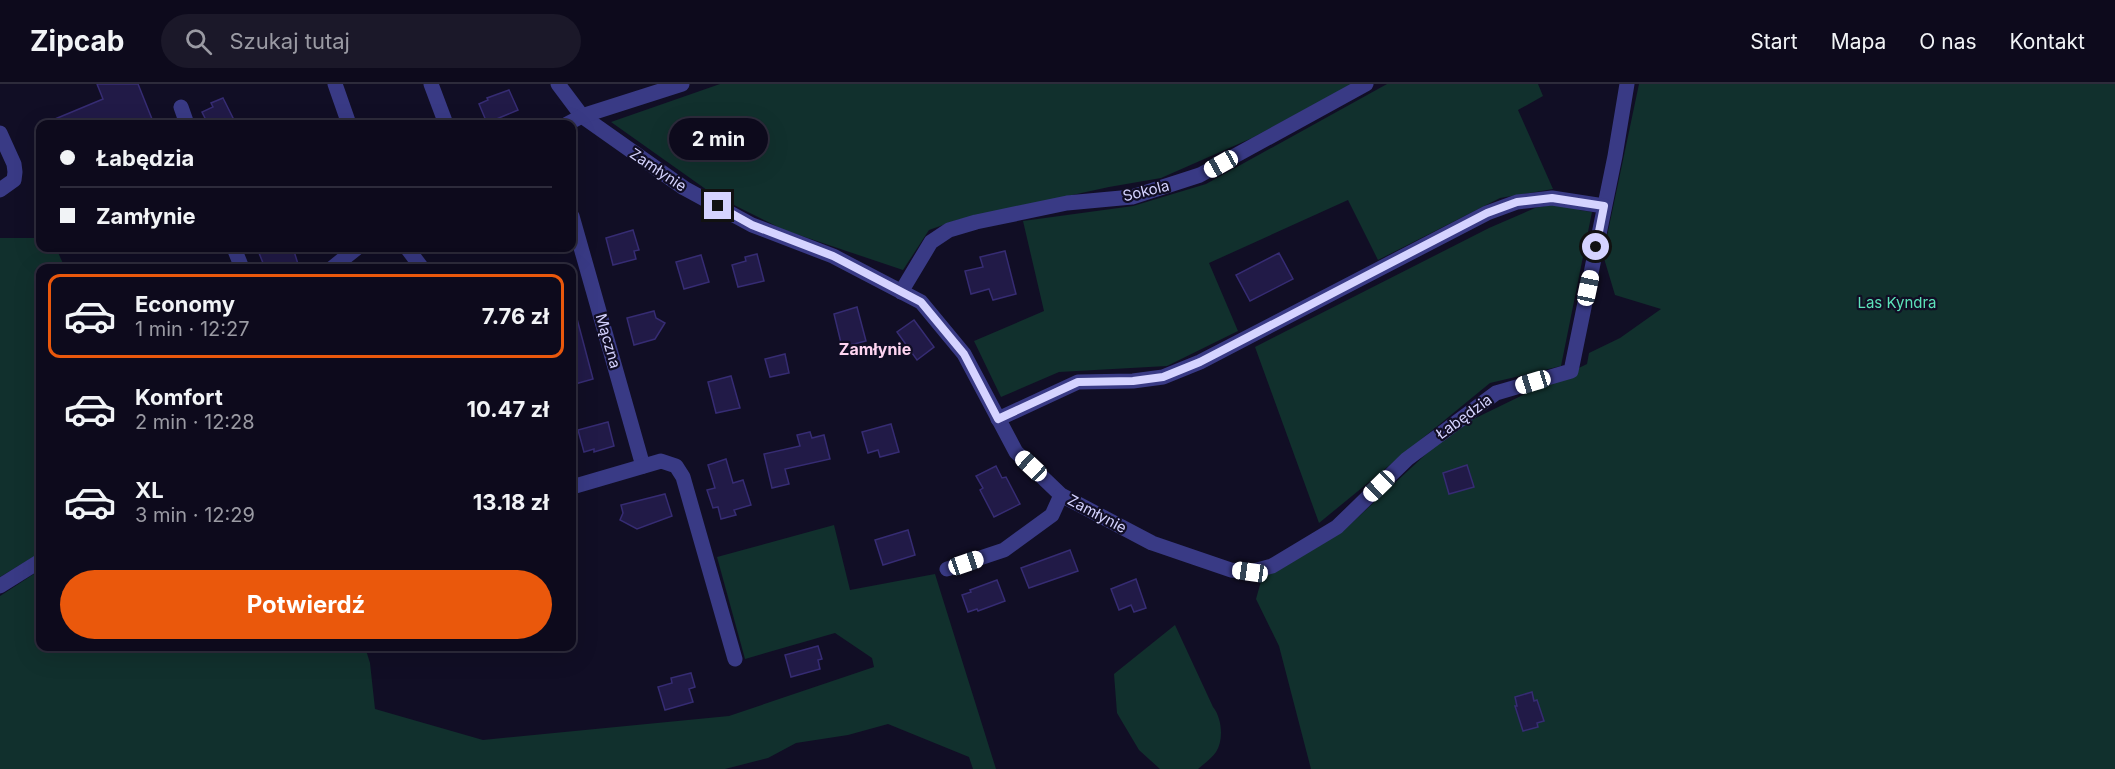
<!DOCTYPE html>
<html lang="pl">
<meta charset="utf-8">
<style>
:root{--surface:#0d0a1c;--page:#1b1829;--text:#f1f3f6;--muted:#9a9aa3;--line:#2d2b3b;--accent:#ea580c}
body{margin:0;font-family:Inter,sans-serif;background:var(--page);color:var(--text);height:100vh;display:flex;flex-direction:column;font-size:22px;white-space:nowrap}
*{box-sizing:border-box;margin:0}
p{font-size:20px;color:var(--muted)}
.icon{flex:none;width:33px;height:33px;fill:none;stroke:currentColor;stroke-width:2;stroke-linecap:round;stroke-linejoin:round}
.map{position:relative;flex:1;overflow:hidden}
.side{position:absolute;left:36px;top:180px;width:540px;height:387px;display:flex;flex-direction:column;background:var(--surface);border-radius:12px;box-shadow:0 6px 24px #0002,0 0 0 2px var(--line)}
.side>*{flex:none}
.guide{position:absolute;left:36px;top:36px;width:540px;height:132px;border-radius:12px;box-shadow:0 6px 24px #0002,0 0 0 2px var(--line);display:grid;align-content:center;height:132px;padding:0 24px;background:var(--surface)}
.end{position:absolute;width:27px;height:27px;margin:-14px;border:8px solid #d5d3ff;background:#111;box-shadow:0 0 0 3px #111}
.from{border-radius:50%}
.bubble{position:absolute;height:42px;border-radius:21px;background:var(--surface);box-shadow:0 6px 24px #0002,0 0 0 2px var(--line);font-size:20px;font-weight:700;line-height:42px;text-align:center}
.car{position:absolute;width:18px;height:36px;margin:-18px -9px;border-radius:8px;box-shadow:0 0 4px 2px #0007;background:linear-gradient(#fff 24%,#345 0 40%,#fff 0 76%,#345 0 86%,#fff 0)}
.guide b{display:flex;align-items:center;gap:21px;height:57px;font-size:22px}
.guide b+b{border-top:2px solid var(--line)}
.guide i{width:15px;height:15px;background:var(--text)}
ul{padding:10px 0 0;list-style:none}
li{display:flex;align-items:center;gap:18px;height:84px;margin:0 12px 9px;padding:0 12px;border:3px solid transparent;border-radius:12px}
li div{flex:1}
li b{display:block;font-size:22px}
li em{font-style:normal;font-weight:700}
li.on{border-color:var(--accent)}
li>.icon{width:54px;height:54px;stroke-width:1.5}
.cta{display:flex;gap:12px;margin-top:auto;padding:12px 24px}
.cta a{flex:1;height:69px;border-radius:36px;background:var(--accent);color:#fff;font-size:24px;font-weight:700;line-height:69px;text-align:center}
header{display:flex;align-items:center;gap:36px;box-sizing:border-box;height:84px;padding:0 30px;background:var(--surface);border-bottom:2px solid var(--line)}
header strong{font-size:28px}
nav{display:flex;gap:33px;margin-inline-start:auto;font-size:21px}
.search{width:420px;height:54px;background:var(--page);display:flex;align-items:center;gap:15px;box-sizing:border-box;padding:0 21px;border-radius:33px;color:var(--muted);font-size:22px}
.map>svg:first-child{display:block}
</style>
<header>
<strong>Zipcab</strong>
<div class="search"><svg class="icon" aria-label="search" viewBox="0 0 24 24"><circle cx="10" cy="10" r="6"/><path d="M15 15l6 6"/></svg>Szukaj tutaj</div>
<nav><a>Start</a><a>Mapa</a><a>O nas</a><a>Kontakt</a></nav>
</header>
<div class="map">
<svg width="2115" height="685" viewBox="0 0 2115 685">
<rect width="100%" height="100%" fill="#110e25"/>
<g fill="#11302d">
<polygon points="720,0 1352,0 1252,54 1161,94 1109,103 957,136 929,146 903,186 784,146 714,111 611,38"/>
<polygon points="1387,0 1538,0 1543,12 1518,26 1553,105 1500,114 1378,176 1348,116 1209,179 1238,247 1167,282 1059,288 1001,313 974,257 1044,227 1023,137 1133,122 1206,100"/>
<polygon points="1639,0 2115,0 2115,685 1311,685 1279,562 1256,515 1263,490 1342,448 1453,345 1587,280 1589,269 1620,254 1661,225 1615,211 1603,171"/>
<polygon points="1571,117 1579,126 1592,128 1561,282 1490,299 1319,439 1255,263 1489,144 1535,124"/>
<polygon points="0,154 40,154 40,164 56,164 65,184 40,184 40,469 0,493"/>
<polygon points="834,441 850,506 935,490 996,685 973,685 969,673 888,640 848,651 796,659 768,674 725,685 0,685 0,512 40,486 40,562 365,563 370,579 375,625 483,656 729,632 874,583 872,574 835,549 745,575 717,473"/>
<path d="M1175,541L1213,623C1222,634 1224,656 1216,668C1212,674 1204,680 1198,685H1160L1139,666L1117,629L1114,590Z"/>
</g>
<g fill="#211a47" stroke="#362c73" stroke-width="1.5">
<polygon points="97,0 138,0 152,35 139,40 43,40 103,15"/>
<polygon points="509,6 518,26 487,39 479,20 488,16 487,14"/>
<polygon points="223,14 234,36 225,40 208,40 202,28 213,23 211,19"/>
<polygon points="633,146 639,166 634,167 636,175 613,181 606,154"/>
<polygon points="257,164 293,164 298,180 285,184 265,184"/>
<polygon points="1005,167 1016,210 993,216 989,205 971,210 965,187 983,183 980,173"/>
<polygon points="1279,169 1293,195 1250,217 1236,191"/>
<polygon points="757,170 764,197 738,203 732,181 746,177 745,173"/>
<polygon points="701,171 709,198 684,205 676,178"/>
<polygon points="857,223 866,257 842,263 834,230"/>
<polygon points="654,227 656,234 665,239 655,255 634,261 627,234"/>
<polygon points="576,231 593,295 575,300 572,289 572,232"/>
<polygon points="914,236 934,263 917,276 897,248"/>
<polygon points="785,270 789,289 770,293 765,275"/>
<polygon points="731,292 740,324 716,329 708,298"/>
<polygon points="608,338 614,362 594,368 594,365 584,368 578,346"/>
<polygon points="891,340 899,368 880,373 878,366 868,369 862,348"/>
<polygon points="810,348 812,354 824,351 830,375 785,385 789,400 772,404 764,370 800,362 797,351"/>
<polygon points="726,375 733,399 743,396 751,421 734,426 736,431 721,435 718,423 713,424 707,406 715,404 708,381"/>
<polygon points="1467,381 1474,403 1449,410 1443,389"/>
<polygon points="996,382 1002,394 1006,393 1020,420 994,433 980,406 983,404 976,392"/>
<polygon points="665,410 672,432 637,445 620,436 623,429 621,421"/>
<polygon points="908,446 915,471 883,481 875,456"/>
<polygon points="1070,466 1078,487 1029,504 1021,484"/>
<polygon points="1136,495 1146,524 1134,528 1131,521 1119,526 1111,505"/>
<polygon points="997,496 1005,517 978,527 977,525 968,528 962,511 971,508 970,506"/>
<polygon points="818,562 822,575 818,576 820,585 791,593 785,571"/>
<polygon points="691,589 695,603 689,605 693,618 665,626 658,603 672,599 671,594"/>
<polygon points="1532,608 1534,617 1537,616 1544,637 1537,639 1538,643 1523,647 1515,622 1517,622 1515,613"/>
</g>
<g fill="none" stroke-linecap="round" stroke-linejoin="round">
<g stroke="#393a85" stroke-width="15">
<polyline points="335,0 349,40"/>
<polyline points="431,0 446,40"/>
<polyline points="558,0 582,32 684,104 752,141 833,172 921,218 964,270 1016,368 1061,411 1152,459 1231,486 1250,488 1272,482 1337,443 1407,375 1496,309 1571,287 1615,72 1627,0"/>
<polyline points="181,23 187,40"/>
<polyline points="567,40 582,32 682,0"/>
<polyline points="0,49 14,80 15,88 14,96 0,106"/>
<polyline points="572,132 643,382"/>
<polyline points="234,164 242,184"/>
<polyline points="407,164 422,184"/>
<polyline points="332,184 357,164"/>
<polyline points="901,208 931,158 949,146 976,138 1067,119 1132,113 1200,91 1366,0"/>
<polyline points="998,335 1078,298 1133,297 1163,293 1200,278 1487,129 1517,118 1552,114 1604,122"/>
<polyline points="572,403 661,377 676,382 683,393 735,575"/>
<polyline points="947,485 1004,466 1052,431 1061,411"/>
<polyline points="0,502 40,477"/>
</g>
</g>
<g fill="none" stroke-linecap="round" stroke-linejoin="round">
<polyline stroke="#d5d3ff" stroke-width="8" points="718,122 752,141 833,172 921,218 964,270 998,335 1078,298 1133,297 1163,293 1200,278 1487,129 1517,118 1552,114 1604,122 1596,163"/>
</g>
<g text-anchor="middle" stroke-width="4.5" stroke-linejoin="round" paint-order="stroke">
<g font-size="15" fill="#d5d3ff" stroke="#110e25">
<text transform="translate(658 86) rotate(34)" y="5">Zamłynie</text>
<text transform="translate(1146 107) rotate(-14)" y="5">Sokola</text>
<text transform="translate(608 257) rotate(74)" y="5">Mączna</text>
<text transform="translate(1464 333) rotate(-36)" y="5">Łabędzia</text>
<text transform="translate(1097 430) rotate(28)" y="5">Zamłynie</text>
</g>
<g font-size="15" fill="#5ce2b9" stroke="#110e25">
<text x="1897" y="224">Las Kyndra</text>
</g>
<g font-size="16" font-weight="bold" fill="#ffd5f2" stroke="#110e25">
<text x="875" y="271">Zamłynie</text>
</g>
</g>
</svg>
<i class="end from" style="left:1596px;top:163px"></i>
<i class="end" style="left:718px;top:122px"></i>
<div class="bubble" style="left:669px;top:34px;width:99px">2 min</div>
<i class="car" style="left:1221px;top:80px;rotate:241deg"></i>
<i class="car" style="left:1588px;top:204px;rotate:12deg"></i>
<i class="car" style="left:1533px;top:298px;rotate:253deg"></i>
<i class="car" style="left:1031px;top:382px;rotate:313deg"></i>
<i class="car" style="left:1379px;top:402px;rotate:226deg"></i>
<i class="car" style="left:966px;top:479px;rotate:71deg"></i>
<i class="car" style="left:1250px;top:488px;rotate:278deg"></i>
<div class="guide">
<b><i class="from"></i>Łabędzia</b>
<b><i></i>Zamłynie</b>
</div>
<section class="side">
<ul>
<li class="on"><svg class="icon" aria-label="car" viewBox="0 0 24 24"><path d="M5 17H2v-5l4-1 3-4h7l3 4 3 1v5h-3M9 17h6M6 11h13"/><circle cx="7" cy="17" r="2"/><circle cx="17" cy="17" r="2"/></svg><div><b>Economy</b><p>1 min · 12:27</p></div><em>7.76 zł</em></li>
<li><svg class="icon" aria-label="car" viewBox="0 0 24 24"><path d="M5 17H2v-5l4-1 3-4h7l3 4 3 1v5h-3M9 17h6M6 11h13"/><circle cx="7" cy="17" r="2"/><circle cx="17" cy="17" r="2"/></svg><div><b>Komfort</b><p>2 min · 12:28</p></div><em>10.47 zł</em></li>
<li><svg class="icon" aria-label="car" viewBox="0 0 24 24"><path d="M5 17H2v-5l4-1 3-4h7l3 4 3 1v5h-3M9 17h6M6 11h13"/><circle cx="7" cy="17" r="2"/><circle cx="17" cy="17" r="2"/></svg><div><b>XL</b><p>3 min · 12:29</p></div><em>13.18 zł</em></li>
</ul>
<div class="cta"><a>Potwierdź</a></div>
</section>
</div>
